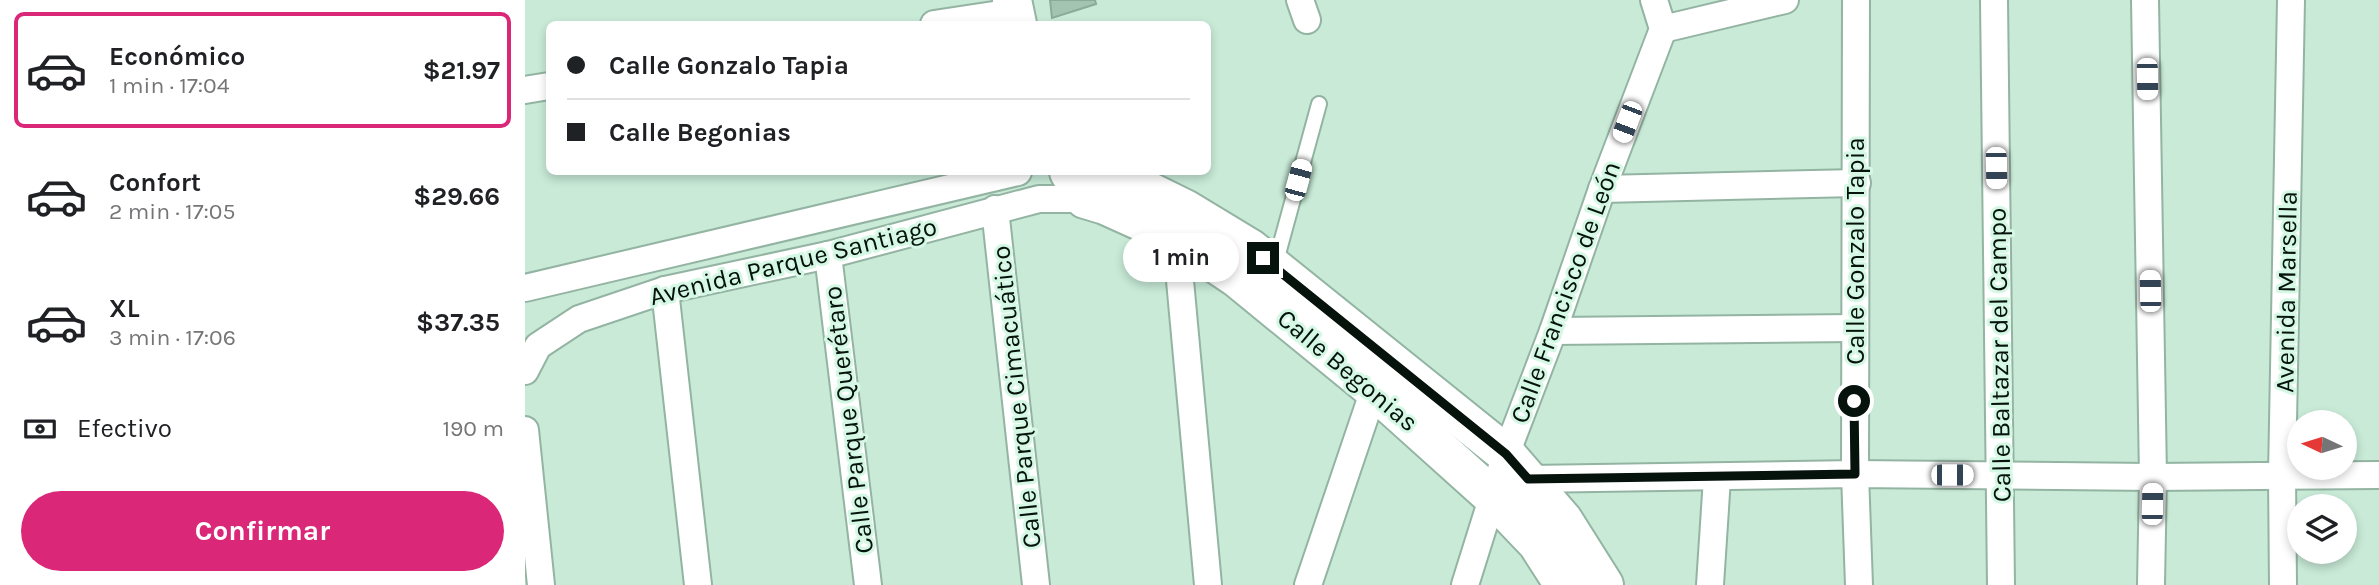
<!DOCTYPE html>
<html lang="es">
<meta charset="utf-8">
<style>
:root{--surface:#fff;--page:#f2f2f2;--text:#202124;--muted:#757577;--line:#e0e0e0;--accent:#db2777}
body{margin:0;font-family:Karla,sans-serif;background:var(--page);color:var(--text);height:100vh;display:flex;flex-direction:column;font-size:26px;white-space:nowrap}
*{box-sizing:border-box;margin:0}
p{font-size:23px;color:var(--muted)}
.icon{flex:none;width:38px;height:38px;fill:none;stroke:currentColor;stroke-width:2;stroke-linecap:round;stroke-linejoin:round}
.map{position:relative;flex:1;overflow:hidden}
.details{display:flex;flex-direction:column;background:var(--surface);width:525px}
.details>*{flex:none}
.top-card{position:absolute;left:21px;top:21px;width:665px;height:154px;border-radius:10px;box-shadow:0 4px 10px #0003;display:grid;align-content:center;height:154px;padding:0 21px;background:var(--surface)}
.needle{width:46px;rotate:274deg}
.controls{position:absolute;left:1762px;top:410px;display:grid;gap:14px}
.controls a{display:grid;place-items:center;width:70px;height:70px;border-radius:50%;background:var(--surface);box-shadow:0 4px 10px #0003;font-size:35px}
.end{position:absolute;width:32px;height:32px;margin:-16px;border:9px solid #06120c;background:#fff;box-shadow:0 0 0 4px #fff}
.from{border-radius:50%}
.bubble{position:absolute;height:49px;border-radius:24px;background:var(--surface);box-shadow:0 4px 10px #0003;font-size:23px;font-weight:700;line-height:49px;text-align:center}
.car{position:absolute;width:21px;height:42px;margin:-21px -10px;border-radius:9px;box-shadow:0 0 5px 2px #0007;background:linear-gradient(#fff 24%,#345 0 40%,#fff 0 76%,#345 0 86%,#fff 0)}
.top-card b{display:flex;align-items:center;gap:24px;height:66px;font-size:26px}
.top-card b+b{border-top:2px solid var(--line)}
.top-card i{width:18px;height:18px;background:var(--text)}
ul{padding:12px 0 0;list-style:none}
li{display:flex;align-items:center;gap:21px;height:116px;margin:0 14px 10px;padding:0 7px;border:4px solid transparent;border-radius:10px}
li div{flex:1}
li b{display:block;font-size:26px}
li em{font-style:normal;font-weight:700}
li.active{border-color:var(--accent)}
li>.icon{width:63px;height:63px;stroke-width:1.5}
.pay{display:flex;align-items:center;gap:18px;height:77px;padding:0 21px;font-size:26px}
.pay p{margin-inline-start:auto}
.action{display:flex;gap:14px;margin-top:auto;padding:14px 21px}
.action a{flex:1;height:80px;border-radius:42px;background:var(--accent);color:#fff;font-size:28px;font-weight:700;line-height:80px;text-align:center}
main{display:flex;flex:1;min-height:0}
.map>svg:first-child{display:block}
</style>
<main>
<section class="details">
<ul>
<li class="active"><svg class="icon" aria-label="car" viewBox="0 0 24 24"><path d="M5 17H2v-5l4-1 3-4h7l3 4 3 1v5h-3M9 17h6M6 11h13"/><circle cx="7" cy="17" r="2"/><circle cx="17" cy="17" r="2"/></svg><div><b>Económico</b><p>1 min · 17:04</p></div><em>$21.97</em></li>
<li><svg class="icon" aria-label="car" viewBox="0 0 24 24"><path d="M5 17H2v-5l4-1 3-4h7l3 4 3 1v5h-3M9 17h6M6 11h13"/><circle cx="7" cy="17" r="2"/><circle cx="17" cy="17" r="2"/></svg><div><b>Confort</b><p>2 min · 17:05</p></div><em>$29.66</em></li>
<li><svg class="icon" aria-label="car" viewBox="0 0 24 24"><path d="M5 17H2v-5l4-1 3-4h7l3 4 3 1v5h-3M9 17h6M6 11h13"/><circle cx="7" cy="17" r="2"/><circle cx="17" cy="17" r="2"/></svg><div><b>XL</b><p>3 min · 17:06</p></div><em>$37.35</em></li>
</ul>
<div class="pay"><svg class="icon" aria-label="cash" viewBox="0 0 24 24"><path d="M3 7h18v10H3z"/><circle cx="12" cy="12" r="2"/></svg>Efectivo<p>190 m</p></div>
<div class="action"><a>Confirmar</a></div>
</section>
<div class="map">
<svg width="1854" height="585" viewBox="0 0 1854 585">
<rect width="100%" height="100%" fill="#c8ead7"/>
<polygon fill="#a2c4b1" stroke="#8bab99" stroke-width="2" points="525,0 570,0 571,4 527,18"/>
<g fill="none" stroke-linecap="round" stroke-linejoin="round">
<defs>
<polyline id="lane" points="750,265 794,104"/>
<g id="street">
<polyline points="775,0 782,20"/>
<polyline points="1331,0 1330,474 1334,585"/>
<polyline points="1469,0 1476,585"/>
<polyline points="1620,0 1628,477 1626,585"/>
<polyline points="409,24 489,12"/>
<polyline points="1138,29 1260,0"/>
<polyline points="0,90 24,86"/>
<polyline points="1077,189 1332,183"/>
<polyline points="470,209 511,585"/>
<polyline points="651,237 683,585"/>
<polyline points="303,255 343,585"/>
<polyline points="0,288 493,172"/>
<polyline points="140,290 173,585"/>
<polyline points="1028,331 1329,328"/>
<polyline points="0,371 13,346 54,319 140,290 303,255 514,199 560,199"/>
<polyline points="0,430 16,585"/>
<polyline points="1004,479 1330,474 1628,477 1854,475"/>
<polyline points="783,585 853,378"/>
<polyline points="940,585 981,454 1028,331 1077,189 1138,29 1129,0"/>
<polyline points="1185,585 1192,478"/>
<polyline points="1758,585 1757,475 1766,0"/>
</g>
<g id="secondary">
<polyline points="487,0 492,24"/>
<polyline points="544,172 560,199 580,205 651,237 712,278 849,390 968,497 1012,543 1039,585"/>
<polyline points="570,172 599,179 660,209 726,249 981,454 1038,520 1079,585"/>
</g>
</defs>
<use href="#lane" stroke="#93b4a2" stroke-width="18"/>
<use href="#street" stroke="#93b4a2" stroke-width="30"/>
<use href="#secondary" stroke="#93b4a2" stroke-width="42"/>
<use href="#lane" stroke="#fff" stroke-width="14"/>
<use href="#street" stroke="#fff" stroke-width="26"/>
<use href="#secondary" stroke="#fff" stroke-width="38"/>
</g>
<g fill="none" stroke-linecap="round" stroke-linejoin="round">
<polyline stroke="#06120c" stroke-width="9" points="738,258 981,454 1003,479 1330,474 1329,401"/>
</g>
<g text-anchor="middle" stroke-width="6" stroke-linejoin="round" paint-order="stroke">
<g font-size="26" fill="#06120c" stroke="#d5f8e5">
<text transform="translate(1330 251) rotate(-90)" y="9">Calle Gonzalo Tapia</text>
<text transform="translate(268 261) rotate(-14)" y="9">Avenida Parque Santiago</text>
<text transform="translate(1040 292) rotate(-70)" y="9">Calle Francisco de León</text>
<text transform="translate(1761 292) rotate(-89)" y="9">Avenida Marsella</text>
<text transform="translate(1474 355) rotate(-91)" y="9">Calle Baltazar del Campo</text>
<text transform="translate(823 370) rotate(40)" y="9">Calle Begonias</text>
<text transform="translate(491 397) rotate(-96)" y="9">Calle Parque Cimacuático</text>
<text transform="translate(323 420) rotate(-97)" y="9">Calle Parque Querétaro</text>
</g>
</g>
</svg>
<div class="controls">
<a><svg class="needle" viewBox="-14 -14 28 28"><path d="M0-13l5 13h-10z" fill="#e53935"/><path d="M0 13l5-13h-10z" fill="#757577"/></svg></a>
<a><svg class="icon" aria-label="layers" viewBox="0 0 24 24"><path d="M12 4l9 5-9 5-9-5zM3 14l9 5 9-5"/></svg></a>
</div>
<i class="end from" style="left:1329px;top:401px"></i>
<i class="end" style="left:738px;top:258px"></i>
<div class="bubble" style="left:598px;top:233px;width:116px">1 min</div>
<i class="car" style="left:1622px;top:79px;rotate:179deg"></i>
<i class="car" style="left:1102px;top:122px;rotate:201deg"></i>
<i class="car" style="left:1471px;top:168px;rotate:179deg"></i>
<i class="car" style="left:773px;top:180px;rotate:15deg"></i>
<i class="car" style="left:1625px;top:291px;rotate:359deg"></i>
<i class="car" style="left:1427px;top:475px;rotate:90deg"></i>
<i class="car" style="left:1627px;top:504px;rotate:1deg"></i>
<div class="top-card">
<b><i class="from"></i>Calle Gonzalo Tapia</b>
<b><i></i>Calle Begonias</b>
</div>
</div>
</main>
